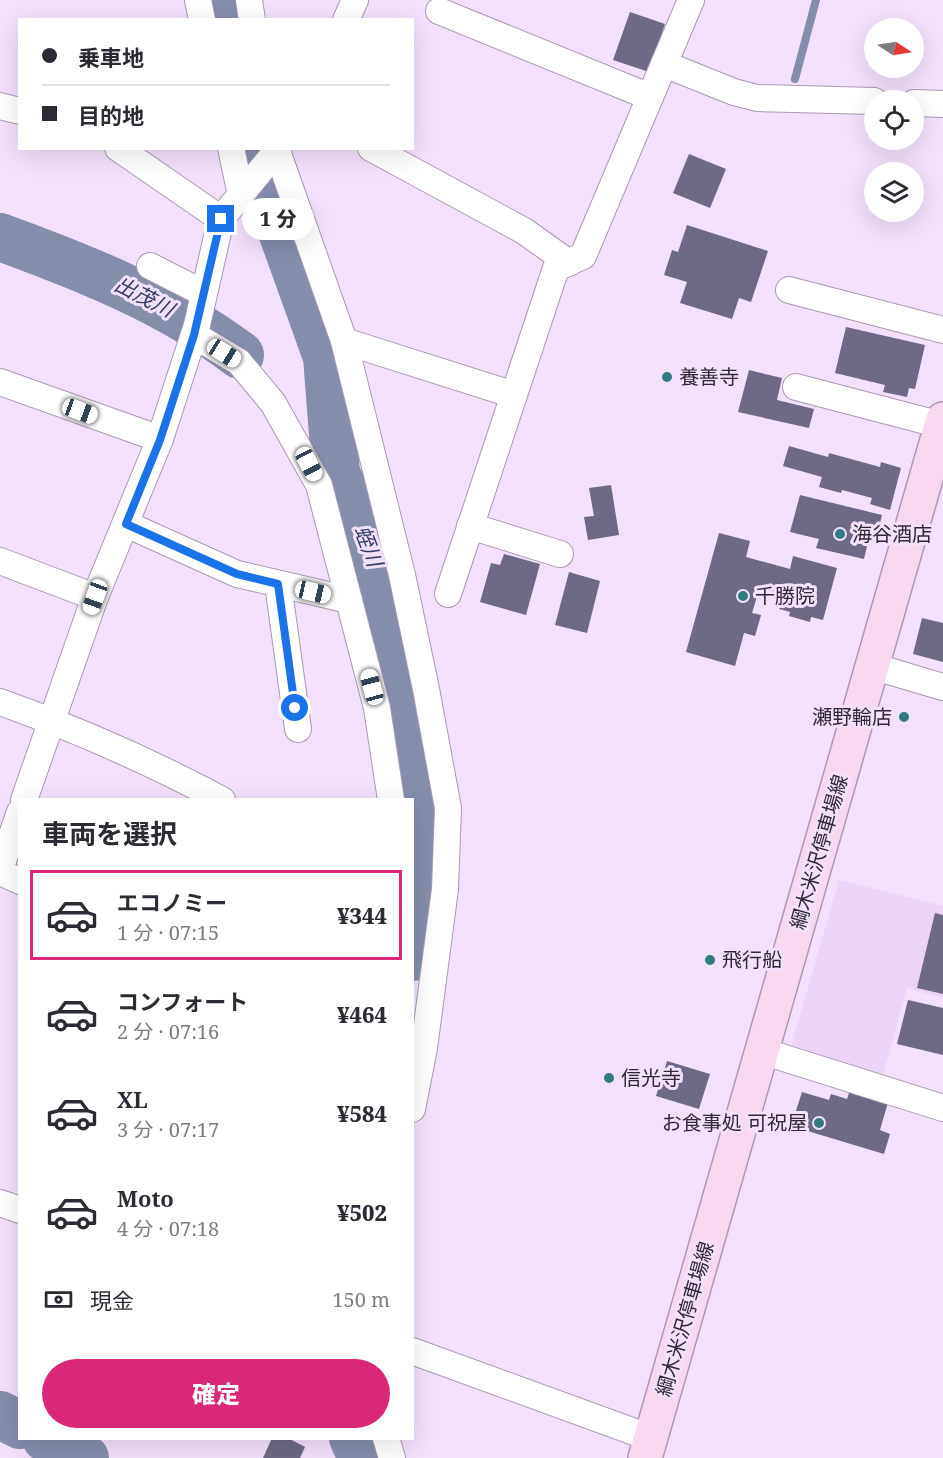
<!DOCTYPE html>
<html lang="ja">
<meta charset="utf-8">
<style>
:root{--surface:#fff;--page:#f7f7f7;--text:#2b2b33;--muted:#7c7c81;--line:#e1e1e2;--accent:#db2777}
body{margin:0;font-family:"Noto Serif","Noto Sans JP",serif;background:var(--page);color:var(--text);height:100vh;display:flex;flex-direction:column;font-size:22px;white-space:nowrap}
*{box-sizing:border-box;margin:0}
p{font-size:20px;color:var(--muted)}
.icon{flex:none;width:33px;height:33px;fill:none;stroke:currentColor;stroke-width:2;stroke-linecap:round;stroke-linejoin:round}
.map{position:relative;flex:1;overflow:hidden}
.details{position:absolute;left:18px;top:798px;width:396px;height:642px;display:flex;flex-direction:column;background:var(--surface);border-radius:0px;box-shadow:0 6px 24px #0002}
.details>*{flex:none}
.guide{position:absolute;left:18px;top:18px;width:396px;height:132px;border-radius:0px;box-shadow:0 6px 24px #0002;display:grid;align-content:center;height:132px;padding:0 24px;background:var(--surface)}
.needle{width:39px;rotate:102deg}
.fabs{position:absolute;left:864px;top:18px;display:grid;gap:12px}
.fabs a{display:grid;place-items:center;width:60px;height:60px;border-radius:50%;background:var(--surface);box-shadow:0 6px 24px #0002;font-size:30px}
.end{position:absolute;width:27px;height:27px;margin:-14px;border:8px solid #1a73e8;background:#fff;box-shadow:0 0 0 3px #fff}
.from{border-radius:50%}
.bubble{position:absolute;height:42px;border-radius:21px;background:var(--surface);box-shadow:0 6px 24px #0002;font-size:20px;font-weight:800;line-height:42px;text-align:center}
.car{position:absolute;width:18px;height:36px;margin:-18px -9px;border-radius:8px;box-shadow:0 0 4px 2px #0007;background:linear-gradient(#fff 24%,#345 0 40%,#fff 0 76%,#345 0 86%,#fff 0)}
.guide b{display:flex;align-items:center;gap:21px;height:57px;font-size:22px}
.guide b+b{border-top:2px solid var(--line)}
.guide i{width:15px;height:15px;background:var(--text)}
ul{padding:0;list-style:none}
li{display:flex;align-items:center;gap:18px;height:90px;margin:0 12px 9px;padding:0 12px;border:3px solid transparent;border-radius:0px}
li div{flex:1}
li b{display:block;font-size:22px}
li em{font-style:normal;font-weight:800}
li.current{border-color:var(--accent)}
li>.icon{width:54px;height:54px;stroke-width:1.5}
h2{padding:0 24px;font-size:27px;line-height:72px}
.pay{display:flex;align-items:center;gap:15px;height:66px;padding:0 24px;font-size:22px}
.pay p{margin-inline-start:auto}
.button{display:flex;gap:12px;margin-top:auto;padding:12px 24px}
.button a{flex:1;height:69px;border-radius:36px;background:var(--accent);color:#fff;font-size:24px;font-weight:800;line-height:69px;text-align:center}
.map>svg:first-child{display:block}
</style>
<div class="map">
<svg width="943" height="1458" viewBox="0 0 943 1458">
<rect width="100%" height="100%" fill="#f3e0fb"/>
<polygon fill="#ecd4f6" points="839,880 943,906 943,998 907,988 883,1075 791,1047"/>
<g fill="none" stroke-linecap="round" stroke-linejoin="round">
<polyline stroke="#848daa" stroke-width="8" points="795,79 816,0"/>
<g stroke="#848daa" stroke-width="48">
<polyline points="222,0 225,20"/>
<polyline points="252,148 327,357 336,473 375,556 395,648 409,741 421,855 412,957"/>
<path d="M0,237C85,268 168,301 240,355"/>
<polyline points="0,1415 20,1425"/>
<polyline points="46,1438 85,1458"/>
<polyline points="353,1438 362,1458"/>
</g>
</g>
<g fill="#6e6984">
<polygon points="630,12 665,24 649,72 613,60"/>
<polygon points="689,154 726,169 710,208 673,193"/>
<polygon points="687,225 768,251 751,302 739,298 732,319 680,303 687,282 664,275 672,250 678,252"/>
<polygon points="846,327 925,345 915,389 909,388 907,397 883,392 885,385 835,373"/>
<polygon points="749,370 782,378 777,400 814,409 809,428 738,412"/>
<polygon points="789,446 828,457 829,453 880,467 881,462 901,468 890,510 870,504 872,498 842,490 841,493 819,487 822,477 783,466"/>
<polygon points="611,485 619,535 588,540 584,517 594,516 589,488"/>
<polygon points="800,495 882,515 877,535 870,533 864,559 816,548 819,539 790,532"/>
<polygon points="719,533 750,541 746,557 790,569 793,556 837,568 823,620 811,617 810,622 789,616 790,612 779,609 782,597 759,590 752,613 761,615 755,636 744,633 735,666 686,652"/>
<polygon points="504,554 540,564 526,615 480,602 491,563 500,565"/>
<polygon points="569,572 600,581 587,633 555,625"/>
<polygon points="922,618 943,623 943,662 913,654"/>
<polygon points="935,913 943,915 943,994 917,988"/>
<polygon points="908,1000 943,1008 943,1055 897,1044"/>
<polygon points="667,1061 710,1074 699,1109 656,1096"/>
<polygon points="851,1087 889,1099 880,1130 890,1134 884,1154 791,1126 802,1092 829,1100 831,1094 847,1099"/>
<polygon points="272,1438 288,1438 305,1447 300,1458 263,1458"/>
</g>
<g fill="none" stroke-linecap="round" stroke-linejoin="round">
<defs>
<g id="minor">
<polyline points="198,0 202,20"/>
<polyline points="249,0 252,20"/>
<polyline points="439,11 650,97"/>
<polyline points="346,20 355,0"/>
<polyline points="664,64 734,92 757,98 874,101"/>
<polyline points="914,103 943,104"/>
<polyline points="0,106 20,111"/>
<polyline points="118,148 221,219"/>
<polyline points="231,148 241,195"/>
<polyline points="276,148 344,341 402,575 426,689 448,808 445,889 424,1048 412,1109"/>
<polyline points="371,148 524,231 569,263"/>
<polyline points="150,266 203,293"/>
<polyline points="789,290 943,330"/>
<polyline points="194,335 239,362 273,403 319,485 377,708 391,800"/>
<polyline points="344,341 514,395"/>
<polyline points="0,382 160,439"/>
<polyline points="796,387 941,425"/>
<polyline points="126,524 237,574 349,600"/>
<polyline points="470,526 560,554"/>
<polyline points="0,561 95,597"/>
<polyline points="278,584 298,729"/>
<polyline points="448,594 556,268 583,256 691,0"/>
<polyline points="872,666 943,687"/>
<path d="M0,702C76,729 151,762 222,800"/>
<polyline points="24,800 95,597 160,439 197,325 221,219 279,148"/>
<polyline points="0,869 20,812"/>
<polyline points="0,872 20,881"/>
<polyline points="762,1051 943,1108"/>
<polyline points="0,1203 20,1210"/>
<polyline points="412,1351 651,1438"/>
<polyline points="386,1438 392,1458"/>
</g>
<polyline id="secondary" points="645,1458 943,419"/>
</defs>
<use href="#minor" stroke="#ab98b2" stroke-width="28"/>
<use href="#secondary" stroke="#ab98b2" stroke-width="36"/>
<use href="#minor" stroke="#fff" stroke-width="26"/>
<use href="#secondary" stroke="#f7d8ee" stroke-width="33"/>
</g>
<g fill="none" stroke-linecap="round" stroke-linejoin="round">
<polyline stroke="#1a73e8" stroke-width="8" points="221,219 194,335 160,440 126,524 237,574 278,584 295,708"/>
</g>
<g fill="#317a81" stroke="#f3e0fb" stroke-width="2">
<circle cx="667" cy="377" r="6"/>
<circle cx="840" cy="534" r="6"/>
<circle cx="743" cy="596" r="6"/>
<circle cx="904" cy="717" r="6"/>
<circle cx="710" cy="960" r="6"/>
<circle cx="609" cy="1078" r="6"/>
<circle cx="819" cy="1123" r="6"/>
</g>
<g text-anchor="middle" stroke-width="6" stroke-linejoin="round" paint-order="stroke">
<g font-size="20" fill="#302933" stroke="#f3e0fb" text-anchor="start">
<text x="679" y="384">養善寺</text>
<text x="852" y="541">海谷酒店</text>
<text x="755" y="603">千勝院</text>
<text x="892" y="724" text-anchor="end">瀬野輪店</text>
<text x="722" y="967">飛行船</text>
<text x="621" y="1085">信光寺</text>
<text x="807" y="1130" text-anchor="end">お食事処 可祝屋</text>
</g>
<g font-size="20" fill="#302933" stroke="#f3e0fb">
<text transform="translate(819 852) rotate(-74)" y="7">綱木米沢停車場線</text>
<text transform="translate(685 1319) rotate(-74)" y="7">綱木米沢停車場線</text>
</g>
<g font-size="21" font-style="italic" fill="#323d67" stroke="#f3e0fb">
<text transform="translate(144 297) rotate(27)" y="7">出茂川</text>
<text transform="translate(368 546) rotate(69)" y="7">蛭川</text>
</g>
</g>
</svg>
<div class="fabs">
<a><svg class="needle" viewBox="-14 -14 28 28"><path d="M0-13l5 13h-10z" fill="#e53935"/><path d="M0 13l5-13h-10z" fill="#7c7c81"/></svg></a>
<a><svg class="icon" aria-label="locate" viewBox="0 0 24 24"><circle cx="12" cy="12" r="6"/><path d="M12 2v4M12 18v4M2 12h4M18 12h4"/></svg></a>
<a><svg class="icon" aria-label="layers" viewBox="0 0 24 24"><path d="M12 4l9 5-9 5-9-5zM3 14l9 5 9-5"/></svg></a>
</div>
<i class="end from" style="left:295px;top:708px"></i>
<i class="end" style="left:221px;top:219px"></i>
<div class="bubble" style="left:242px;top:198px;width:72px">1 分</div>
<i class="car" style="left:224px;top:353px;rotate:122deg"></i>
<i class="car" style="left:80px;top:411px;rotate:110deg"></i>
<i class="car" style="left:309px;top:464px;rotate:152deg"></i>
<i class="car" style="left:313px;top:592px;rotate:103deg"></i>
<i class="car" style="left:95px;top:597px;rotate:200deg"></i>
<i class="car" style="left:372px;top:687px;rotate:345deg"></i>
<div class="guide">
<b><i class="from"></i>乗車地</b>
<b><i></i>目的地</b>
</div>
<section class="details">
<h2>車両を選択</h2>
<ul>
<li class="current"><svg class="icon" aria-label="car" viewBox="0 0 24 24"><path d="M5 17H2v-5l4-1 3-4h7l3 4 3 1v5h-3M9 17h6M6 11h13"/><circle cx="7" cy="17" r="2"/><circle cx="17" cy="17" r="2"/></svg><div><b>エコノミー</b><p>1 分 · 07:15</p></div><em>¥344</em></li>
<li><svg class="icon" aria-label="car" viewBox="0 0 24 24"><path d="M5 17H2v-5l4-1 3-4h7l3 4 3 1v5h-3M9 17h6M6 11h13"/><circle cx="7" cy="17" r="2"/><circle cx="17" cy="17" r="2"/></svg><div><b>コンフォート</b><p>2 分 · 07:16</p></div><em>¥464</em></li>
<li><svg class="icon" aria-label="car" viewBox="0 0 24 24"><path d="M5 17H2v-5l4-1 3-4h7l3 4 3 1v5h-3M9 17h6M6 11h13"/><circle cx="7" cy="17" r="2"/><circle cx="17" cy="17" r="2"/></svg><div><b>XL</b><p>3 分 · 07:17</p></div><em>¥584</em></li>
<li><svg class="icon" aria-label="car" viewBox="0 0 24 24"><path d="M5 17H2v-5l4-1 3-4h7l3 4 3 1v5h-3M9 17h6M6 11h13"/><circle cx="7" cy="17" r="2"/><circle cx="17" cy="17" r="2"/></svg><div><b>Moto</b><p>4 分 · 07:18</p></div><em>¥502</em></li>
</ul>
<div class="pay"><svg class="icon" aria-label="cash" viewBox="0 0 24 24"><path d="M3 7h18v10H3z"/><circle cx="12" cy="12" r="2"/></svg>現金<p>150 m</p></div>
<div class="button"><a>確定</a></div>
</section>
</div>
